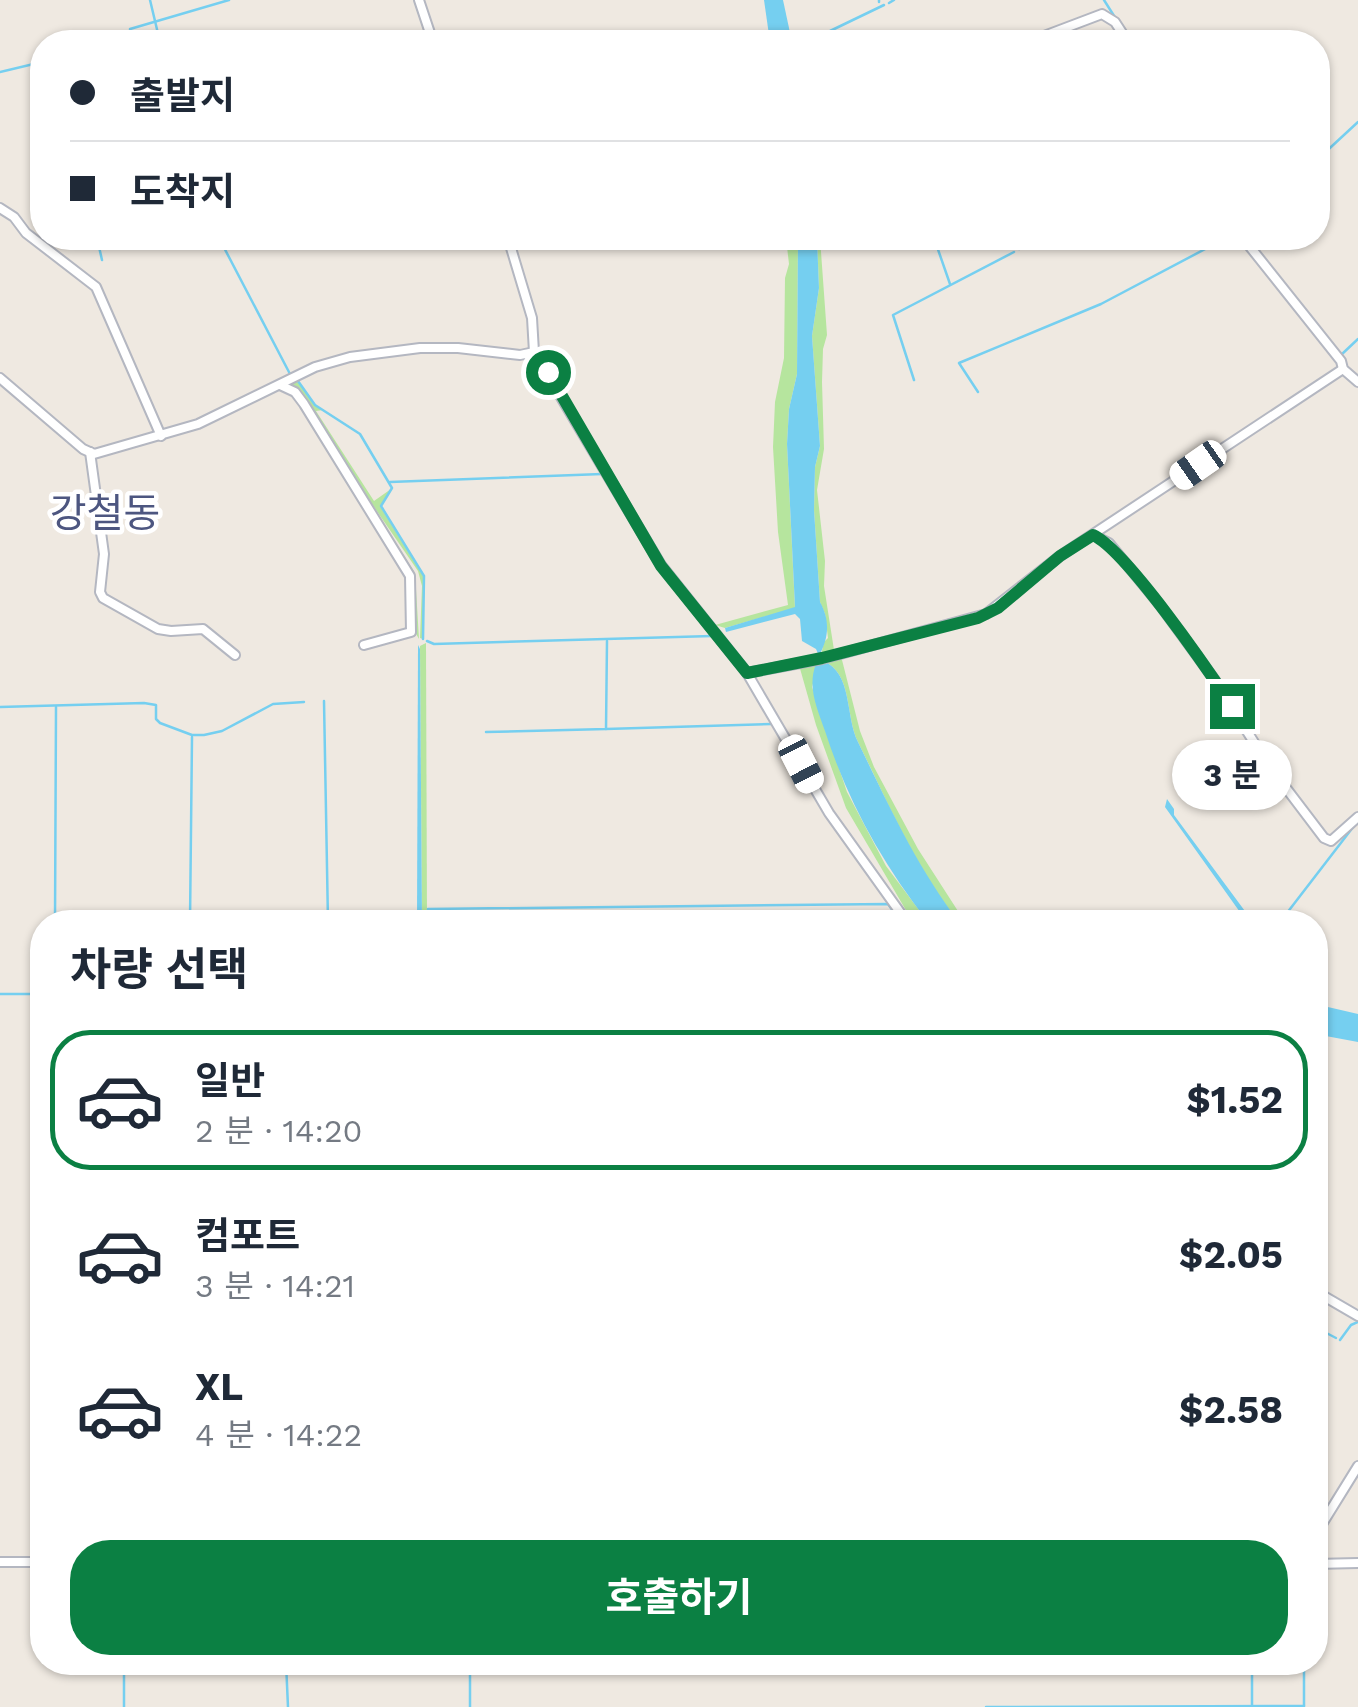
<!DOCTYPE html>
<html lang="ko">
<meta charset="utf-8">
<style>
:root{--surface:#fff;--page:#f2f2f3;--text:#1f2937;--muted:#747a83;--line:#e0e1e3;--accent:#0b8043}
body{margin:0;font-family:"Work Sans","Noto Sans KR",sans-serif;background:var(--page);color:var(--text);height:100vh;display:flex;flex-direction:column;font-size:38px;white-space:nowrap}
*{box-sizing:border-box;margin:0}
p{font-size:32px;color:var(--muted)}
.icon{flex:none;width:55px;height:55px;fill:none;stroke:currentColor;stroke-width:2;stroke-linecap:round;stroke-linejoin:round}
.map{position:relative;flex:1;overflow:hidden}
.panel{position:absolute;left:30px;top:910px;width:1298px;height:765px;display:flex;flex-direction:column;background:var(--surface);border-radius:40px;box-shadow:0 2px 8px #0004}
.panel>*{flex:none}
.banner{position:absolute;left:30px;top:30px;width:1300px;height:220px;border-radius:40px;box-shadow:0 2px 8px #0004;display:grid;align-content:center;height:220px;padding:0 40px;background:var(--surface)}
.end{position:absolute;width:45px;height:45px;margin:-22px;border:12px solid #0b8043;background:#fff;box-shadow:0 0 0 5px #fff}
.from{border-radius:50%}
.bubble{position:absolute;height:70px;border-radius:35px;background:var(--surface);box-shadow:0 2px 8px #0004;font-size:32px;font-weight:700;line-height:70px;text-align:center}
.car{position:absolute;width:30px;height:60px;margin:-30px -15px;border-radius:12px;box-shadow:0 0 8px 2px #0007;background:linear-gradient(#fff 24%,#345 0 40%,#fff 0 76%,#345 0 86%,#fff 0)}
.banner b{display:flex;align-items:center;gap:35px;height:95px;font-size:38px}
.banner b+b{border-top:2px solid var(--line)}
.banner i{width:25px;height:25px;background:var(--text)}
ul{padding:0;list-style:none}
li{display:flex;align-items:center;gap:30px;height:140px;margin:0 20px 15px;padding:0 20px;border:5px solid transparent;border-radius:40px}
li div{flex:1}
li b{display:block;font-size:38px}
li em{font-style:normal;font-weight:700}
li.on{border-color:var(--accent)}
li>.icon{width:90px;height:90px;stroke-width:1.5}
h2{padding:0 40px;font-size:45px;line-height:120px}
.button{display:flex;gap:20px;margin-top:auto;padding:20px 40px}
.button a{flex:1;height:115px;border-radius:40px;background:var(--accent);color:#fff;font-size:40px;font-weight:700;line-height:115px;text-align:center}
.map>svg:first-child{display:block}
</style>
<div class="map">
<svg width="1358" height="1707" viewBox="0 0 1358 1707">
<rect width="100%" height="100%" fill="#efe9e1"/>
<g fill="#b6e59e">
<polygon points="786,238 798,238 797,374 789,409 787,444 795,608 725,628 715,625 788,605 778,532 773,447 775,402 784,358 785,278 789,264"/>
<polygon points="817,238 820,238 827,335 823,349 822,382 824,449 817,490 825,561 824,586 834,650 821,655 824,642 828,638 825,614 820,602 814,510 815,467 820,446 812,336 819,288"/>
<polygon points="295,378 315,405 323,410 316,411 374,501 391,489 380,506 423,576 423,639 420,638 422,586 418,571 363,491 415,573 419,639 415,632 413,575 299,393 282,383"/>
<polygon points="426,643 427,922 422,922 420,646"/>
<path d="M841,656L860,731L874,767L918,849L965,922H959C916,869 888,803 858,742C845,716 853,673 823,661Z"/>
<polygon points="819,662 812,687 847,792 886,866 928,922 916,922 907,912 846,808 816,725 799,665"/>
</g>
<g fill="#75cff0">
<polygon points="764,0 783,0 792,42 770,42"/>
<path d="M798,238H817L819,288L812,336L820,446L815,467L814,510L820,602C831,622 828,639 819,656L816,649L802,641L800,619L795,614L726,632L725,628L795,607L787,444L789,409L797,374Z"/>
<polygon points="418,645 420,649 422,922 417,922"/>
<path d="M823,661C853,673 845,716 858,742C888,804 917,867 959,922H928C882,863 848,802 825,731C817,708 807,687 816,664Z"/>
<polygon points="1167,799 1174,809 1174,815 1253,922 1247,922 1165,807"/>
<polygon points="1315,1004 1358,1014 1358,1042 1315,1034"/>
</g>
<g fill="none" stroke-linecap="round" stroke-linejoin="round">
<g stroke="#75cff0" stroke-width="2.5">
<polyline points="150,0 160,42"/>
<polyline points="879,0 879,2"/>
<polyline points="1104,0 1116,19"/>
<polyline points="889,3 894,0"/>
<polyline points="792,41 830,31 884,5"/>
<polyline points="128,42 132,41 130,29 229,0"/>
<polyline points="0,72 42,62"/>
<polyline points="1318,159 1358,122"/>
<polyline points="97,238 102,260"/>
<polyline points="219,238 290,374"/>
<polyline points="934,238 950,284"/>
<polyline points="1016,238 1019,249 1042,238"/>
<polyline points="1248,238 1258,251"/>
<polyline points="1341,355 1358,339"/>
<polyline points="914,380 893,315 1014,252"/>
<polyline points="298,381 315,405 360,434 392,488 381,506 424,576 423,639"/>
<polyline points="978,392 959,363 1101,304 1226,238"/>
<polyline points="390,482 602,474"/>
<polyline points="427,641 434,644 712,636"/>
<polyline points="324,701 328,922"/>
<polyline points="0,707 144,703 156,705 156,719 160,723 192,735 204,735 222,731 273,704 304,702"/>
<polyline points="606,729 771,724"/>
<polyline points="486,732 606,729 607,641"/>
<polyline points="428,909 888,904 901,922"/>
<polyline points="55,922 56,707"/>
<polyline points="190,922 192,737"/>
<polyline points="1280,922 1357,822"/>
<polyline points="0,994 42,994"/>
<polyline points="1315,1327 1336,1338"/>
<polyline points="1340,1340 1351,1325 1358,1322"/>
<polyline points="286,1662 288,1707"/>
<polyline points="470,1662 470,1707"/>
<polyline points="1304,1663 1304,1706"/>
<polyline points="1252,1706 1252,1662"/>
<polyline points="124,1707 124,1662"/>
<polyline points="986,1707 1304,1706"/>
</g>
<defs>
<g id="minor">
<polyline points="419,0 433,42"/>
<polyline points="1028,42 1102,14 1115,22 1128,42"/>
<polyline points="0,208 14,217 26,233 96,287 161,436"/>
<polyline points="508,238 532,318 534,352 661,565 747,673 829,813 907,922"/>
<polyline points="1243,238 1341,361 1343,369 1358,382"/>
<polyline points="0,378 83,449 94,454 198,424 315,367 350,357 420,348 458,348 520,355 534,352"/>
<polyline points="280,385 295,392 304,404 410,576 411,632 364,645"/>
<polyline points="90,452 104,554 100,592 103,598 158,629 171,631 203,629 235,655"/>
<polyline points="1093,535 1109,543 1160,605 1214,679 1267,763 1324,838 1331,841 1358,817"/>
<polyline points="747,673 822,659 986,614 1060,556 1343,369"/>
<polyline points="1315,1291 1358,1316"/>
<polyline points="1315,1553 1319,1529 1358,1466"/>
<polyline points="0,1562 42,1562"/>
<polyline points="1315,1564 1358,1563"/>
</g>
</defs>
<use href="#minor" stroke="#b4b7c1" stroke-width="12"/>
<use href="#minor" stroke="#fff" stroke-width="8"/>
</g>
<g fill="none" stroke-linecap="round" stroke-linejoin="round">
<path stroke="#0b8043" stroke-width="12" d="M548,372L661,566L747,673L822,658L978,618L998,608L1060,556L1093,535C1126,550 1208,670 1232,706"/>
</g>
<g text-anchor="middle" stroke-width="9" stroke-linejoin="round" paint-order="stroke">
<g font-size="40" fill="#4d5680" stroke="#fff">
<text x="105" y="527">강철동</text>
</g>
</g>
</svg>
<i class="end from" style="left:548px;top:372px"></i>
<i class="end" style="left:1232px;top:706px"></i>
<div class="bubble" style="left:1172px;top:740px;width:120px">3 분</div>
<i class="car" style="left:1198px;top:465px;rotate:235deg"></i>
<i class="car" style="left:801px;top:764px;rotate:153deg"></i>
<div class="banner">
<b><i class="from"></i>출발지</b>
<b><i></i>도착지</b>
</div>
<section class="panel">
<h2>차량 선택</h2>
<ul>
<li class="on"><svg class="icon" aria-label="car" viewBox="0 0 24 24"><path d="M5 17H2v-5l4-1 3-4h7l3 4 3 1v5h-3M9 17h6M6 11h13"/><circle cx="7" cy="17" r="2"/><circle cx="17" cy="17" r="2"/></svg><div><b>일반</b><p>2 분 · 14:20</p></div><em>$1.52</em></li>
<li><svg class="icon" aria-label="car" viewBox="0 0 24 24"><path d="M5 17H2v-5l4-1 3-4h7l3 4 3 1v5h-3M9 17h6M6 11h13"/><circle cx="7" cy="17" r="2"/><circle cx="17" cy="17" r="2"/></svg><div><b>컴포트</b><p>3 분 · 14:21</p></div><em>$2.05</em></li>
<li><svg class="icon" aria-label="car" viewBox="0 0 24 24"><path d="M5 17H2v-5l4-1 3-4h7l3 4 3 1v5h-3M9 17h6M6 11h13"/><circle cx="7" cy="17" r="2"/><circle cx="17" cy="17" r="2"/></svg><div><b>XL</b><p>4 분 · 14:22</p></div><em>$2.58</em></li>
</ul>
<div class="button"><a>호출하기</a></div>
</section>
</div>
